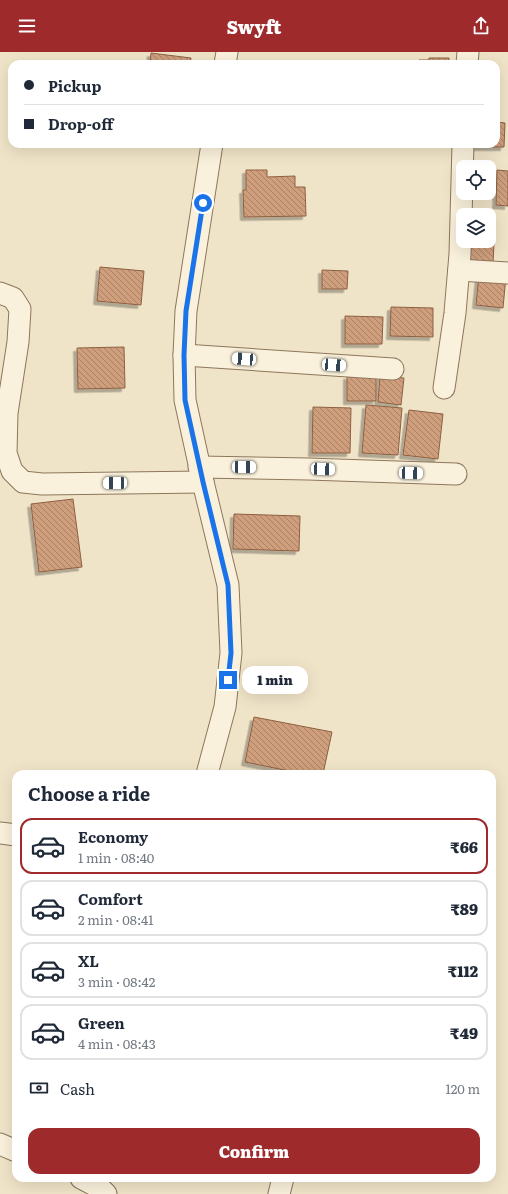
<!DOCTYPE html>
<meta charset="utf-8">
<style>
:root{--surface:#fff;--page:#f6f6f7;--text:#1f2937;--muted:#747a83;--line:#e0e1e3;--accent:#9e2a2b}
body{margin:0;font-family:Literata,serif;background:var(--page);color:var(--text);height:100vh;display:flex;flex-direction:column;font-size:15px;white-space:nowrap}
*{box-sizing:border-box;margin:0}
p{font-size:13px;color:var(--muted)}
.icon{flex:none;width:22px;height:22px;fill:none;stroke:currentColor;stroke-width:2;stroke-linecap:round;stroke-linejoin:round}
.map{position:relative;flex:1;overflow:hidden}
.side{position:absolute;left:12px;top:718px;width:484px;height:412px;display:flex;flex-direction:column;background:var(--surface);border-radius:12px;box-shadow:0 4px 16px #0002}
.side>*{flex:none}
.hud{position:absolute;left:8px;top:8px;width:492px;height:88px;border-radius:12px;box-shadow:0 4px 16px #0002;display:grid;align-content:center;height:88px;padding:0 16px;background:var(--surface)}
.controls{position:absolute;left:456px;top:108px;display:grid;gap:8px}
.controls a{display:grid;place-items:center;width:40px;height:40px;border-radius:8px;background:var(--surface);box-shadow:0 4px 16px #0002;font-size:20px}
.end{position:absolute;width:18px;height:18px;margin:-9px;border:5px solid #1a73e8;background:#fff;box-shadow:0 0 0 2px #fff}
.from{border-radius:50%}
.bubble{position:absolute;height:28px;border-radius:12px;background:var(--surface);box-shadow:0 4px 16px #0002;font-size:13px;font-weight:800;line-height:28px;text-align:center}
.car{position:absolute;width:12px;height:24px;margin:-12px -6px;border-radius:5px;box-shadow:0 0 3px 1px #0007;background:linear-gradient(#fff 24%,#345 0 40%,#fff 0 76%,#345 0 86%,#fff 0)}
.hud b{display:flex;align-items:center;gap:14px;height:38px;font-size:15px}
.hud b+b{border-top:1px solid var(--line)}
.hud i{width:10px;height:10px;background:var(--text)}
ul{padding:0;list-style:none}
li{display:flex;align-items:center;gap:12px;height:56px;margin:0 8px 6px;padding:0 8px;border:2px solid var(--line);border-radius:12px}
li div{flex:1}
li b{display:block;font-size:15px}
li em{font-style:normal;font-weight:800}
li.active{border-color:var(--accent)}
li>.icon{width:36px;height:36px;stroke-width:1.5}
h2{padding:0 16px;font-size:18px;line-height:48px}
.pay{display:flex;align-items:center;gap:10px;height:44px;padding:0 16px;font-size:15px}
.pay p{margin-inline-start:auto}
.button{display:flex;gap:8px;margin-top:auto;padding:8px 16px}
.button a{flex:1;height:46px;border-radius:12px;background:var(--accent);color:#fff;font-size:16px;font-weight:800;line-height:46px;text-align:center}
header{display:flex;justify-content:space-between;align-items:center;height:52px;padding:0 16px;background:var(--accent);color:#fff;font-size:18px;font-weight:800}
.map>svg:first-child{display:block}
</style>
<header><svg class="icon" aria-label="menu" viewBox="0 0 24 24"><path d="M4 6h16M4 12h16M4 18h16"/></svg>Swyft<svg class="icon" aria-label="share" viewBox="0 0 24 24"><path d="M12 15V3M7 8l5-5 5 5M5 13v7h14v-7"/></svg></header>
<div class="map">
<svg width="508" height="1142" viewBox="0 0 508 1142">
<defs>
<pattern id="building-back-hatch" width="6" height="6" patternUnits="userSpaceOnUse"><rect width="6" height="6" fill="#cf9f7d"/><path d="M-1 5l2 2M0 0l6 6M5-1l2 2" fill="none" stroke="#a98266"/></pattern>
<filter id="shadow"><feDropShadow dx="-3.5" dy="3.5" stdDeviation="0" flood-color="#0004"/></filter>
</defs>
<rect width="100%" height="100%" fill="#f0e4c8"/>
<g fill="url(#building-back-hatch)" stroke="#8d5f41" filter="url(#shadow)">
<polygon points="151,1 191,6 190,12 150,12"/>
<polygon points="429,6 449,6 449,12 419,12 419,8 429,8"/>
<polygon points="496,70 505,71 504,95 473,95 473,92 496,92"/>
<polygon points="246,118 267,118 267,125 295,124 295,135 305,135 306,164 244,165 243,138 246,138"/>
<polygon points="497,118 508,119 508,154 496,153"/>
<polygon points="471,191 494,191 493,211 470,211"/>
<polygon points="100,215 144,219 141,253 97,249"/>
<polygon points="322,218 348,219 347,237 322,237"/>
<polygon points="479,222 506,224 503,256 476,253"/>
<polygon points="391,255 433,256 433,285 390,284"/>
<polygon points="345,264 383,265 382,292 345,292"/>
<polygon points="124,295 125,336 78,337 77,296"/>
<polygon points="347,324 376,325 376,349 347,349"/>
<polygon points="380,324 404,326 401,353 378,350"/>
<polygon points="366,353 402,356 398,403 362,401"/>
<polygon points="313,355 351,356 350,401 312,401"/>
<polygon points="409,358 443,362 438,407 403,403"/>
<polygon points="73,447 82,515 39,520 31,452"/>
<polygon points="234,462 300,464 299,499 233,497"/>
<polygon points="254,665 332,680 323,722 304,722 245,710"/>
</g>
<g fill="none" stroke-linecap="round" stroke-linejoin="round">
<defs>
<g id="minor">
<polyline points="225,12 227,0"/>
<polyline points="467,12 468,0"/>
<polyline points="459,218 508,221"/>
<polyline points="0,241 13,246 20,257 18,290 7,361 6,401 12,419 23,430 42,432 203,430"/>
<polyline points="184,303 393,317"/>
<polyline points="444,336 455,261 460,202 463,92"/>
<polyline points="199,415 308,417 456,422"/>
<polyline points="207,722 225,655 231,601 228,533 203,430 185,348 184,303 186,259 212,92"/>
<polyline points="0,781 16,783"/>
<polyline points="0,1092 16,1099"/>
<polyline points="81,1126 100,1136 106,1142"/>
<polyline points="279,1142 283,1126"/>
</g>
</defs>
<use href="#minor" stroke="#8d765c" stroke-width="23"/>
<use href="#minor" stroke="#faf1dc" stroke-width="21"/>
</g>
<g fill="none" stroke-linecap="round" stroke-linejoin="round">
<polyline stroke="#1a73e8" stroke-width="5" points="203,151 186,259 184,303 185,348 203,430 228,533 231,601 228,628"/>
</g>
</svg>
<div class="controls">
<a><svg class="icon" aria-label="locate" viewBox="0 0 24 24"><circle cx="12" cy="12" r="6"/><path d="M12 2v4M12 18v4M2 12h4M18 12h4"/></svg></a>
<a><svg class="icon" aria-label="layers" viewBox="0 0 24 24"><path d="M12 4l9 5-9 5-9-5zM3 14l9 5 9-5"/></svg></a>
</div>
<i class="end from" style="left:203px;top:151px"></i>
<i class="end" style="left:228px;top:628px"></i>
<div class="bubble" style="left:242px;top:614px;width:66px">1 min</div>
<i class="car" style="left:244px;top:307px;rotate:274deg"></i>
<i class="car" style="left:334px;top:313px;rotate:94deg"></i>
<i class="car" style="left:244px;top:415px;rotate:91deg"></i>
<i class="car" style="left:323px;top:417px;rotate:92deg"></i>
<i class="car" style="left:411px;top:421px;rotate:92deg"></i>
<i class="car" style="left:115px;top:431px;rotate:269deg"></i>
<div class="hud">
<b><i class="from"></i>Pickup</b>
<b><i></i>Drop-off</b>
</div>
<section class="side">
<h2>Choose a ride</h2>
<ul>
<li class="active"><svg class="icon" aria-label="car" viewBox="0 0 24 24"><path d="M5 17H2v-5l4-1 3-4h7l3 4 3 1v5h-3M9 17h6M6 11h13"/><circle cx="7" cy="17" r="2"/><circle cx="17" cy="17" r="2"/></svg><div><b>Economy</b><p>1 min · 08:40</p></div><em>₹66</em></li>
<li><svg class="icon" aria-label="car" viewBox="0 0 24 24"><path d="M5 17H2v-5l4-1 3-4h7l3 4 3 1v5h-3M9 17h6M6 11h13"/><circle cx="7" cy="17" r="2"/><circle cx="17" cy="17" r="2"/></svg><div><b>Comfort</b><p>2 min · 08:41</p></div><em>₹89</em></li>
<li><svg class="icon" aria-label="car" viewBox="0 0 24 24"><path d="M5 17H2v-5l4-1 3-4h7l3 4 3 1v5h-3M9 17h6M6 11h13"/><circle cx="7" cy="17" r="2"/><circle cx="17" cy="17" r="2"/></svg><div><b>XL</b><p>3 min · 08:42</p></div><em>₹112</em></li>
<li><svg class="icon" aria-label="car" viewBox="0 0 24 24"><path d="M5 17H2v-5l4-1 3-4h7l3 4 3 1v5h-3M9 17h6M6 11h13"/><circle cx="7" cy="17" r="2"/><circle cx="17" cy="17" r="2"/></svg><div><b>Green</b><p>4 min · 08:43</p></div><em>₹49</em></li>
</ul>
<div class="pay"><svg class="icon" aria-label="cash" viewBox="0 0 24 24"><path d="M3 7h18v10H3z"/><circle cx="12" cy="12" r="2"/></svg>Cash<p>120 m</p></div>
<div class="button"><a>Confirm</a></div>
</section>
</div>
